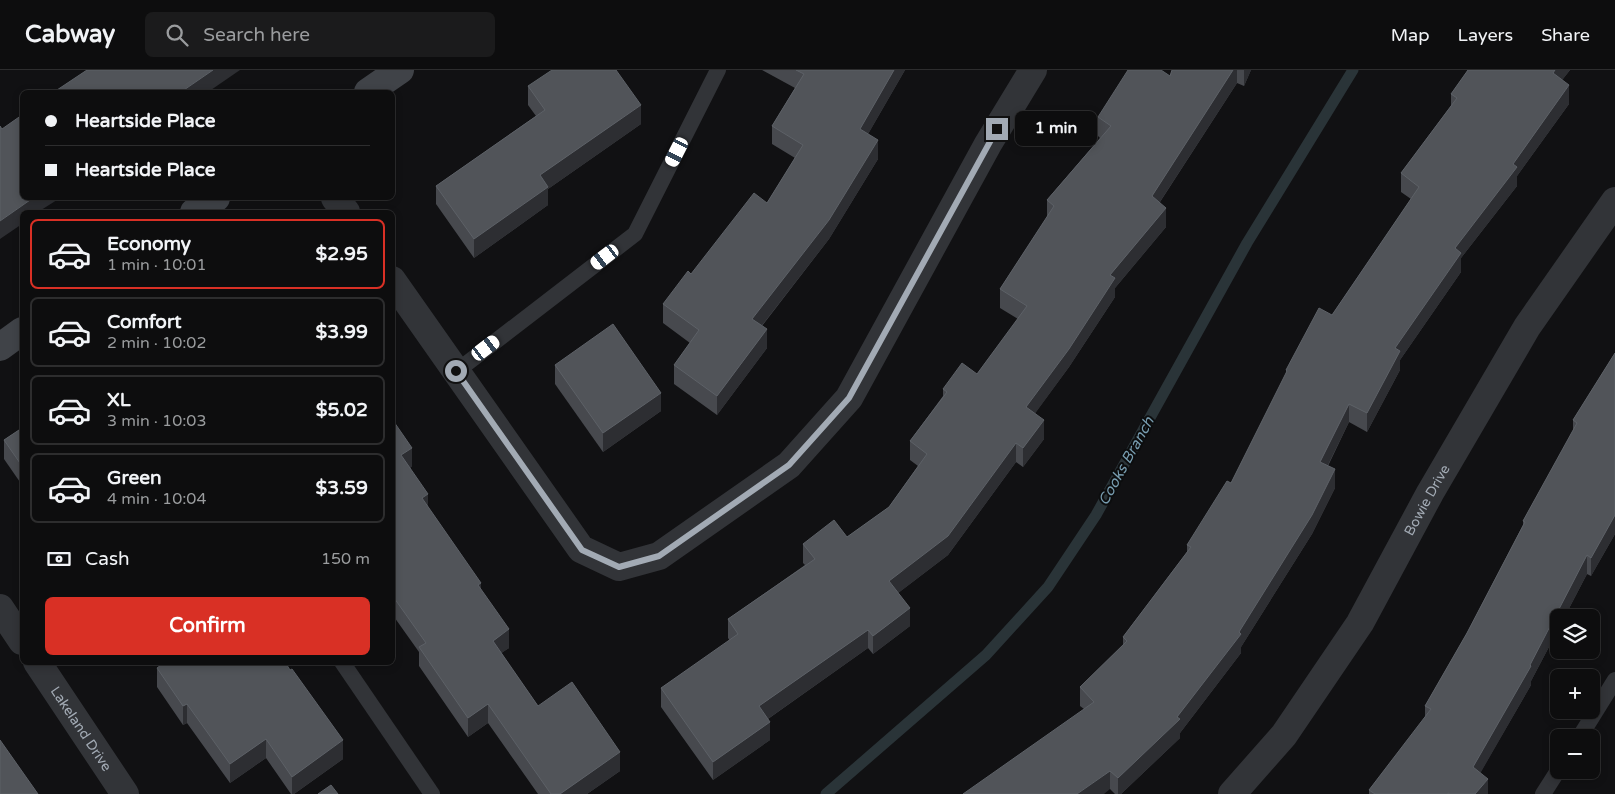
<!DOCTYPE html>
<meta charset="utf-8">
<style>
:root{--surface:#0d0d0e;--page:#1b1b1c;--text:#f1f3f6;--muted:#9a9c9e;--line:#2d2d2e;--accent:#d93025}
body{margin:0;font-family:"Varela Round",sans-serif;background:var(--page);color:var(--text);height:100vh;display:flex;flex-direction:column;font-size:19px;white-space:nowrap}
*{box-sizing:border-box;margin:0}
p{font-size:16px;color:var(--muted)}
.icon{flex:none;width:28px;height:28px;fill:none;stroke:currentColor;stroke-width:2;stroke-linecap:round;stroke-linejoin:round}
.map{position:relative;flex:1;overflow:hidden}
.sheet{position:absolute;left:20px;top:140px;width:375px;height:455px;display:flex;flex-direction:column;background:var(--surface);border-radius:8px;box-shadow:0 2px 8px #0003,0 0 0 1px var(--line)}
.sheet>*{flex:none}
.banner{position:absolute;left:20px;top:20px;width:375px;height:110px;border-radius:8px;box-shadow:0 2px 8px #0003,0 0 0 1px var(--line);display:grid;align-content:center;height:110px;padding:0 25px;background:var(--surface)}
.tools{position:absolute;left:1550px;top:539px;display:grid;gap:10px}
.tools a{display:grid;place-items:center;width:50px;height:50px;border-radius:8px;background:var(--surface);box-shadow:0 2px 8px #0003,0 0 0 1px var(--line);font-size:25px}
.end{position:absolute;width:22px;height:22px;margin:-11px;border:6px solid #a2aab4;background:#111;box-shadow:0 0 0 2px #111}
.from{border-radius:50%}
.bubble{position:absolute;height:35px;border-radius:8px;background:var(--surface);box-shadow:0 2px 8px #0003,0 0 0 1px var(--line);font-size:16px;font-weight:700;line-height:35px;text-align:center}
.car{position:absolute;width:15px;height:30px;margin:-15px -8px;border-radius:6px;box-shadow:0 0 4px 1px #0007;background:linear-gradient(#fff 24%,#345 0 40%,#fff 0 76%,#345 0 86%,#fff 0)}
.banner b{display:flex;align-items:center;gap:18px;height:48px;font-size:19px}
.banner b+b{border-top:1px solid var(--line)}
.banner i{width:12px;height:12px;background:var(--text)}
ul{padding:9px 0 0;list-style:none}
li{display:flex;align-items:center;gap:15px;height:70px;margin:0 10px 8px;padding:0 15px;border:2px solid var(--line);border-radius:8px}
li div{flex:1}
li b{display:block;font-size:19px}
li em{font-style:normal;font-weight:700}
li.current{border-color:var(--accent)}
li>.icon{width:45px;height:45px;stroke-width:1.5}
.pay{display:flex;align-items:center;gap:12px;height:55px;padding:0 25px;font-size:19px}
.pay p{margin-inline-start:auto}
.action{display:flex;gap:10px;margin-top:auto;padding:10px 25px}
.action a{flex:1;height:58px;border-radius:8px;background:var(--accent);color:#fff;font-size:20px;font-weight:700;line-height:58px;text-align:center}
header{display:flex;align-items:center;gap:30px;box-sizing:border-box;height:70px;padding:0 25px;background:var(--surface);border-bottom:1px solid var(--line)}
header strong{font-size:24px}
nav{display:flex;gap:28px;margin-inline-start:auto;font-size:18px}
.search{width:350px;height:45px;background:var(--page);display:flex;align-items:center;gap:12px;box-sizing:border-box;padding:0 18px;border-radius:8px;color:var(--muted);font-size:19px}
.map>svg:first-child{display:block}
</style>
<header>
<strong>Cabway</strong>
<div class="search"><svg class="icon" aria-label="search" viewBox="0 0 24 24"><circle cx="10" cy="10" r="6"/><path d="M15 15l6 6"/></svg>Search here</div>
<nav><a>Map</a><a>Layers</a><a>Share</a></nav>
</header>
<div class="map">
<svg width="1615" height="724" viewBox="0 0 1615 724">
<rect width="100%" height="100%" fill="#111113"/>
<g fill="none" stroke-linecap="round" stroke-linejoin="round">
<polyline stroke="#2a3438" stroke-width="11" points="826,724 986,585 1048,517 1096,445 1247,173 1353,0"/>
<g stroke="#323438" stroke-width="16">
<polyline points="457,301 635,164 718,0"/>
<polyline points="342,592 432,724"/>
<polyline points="1579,668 1615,610"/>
<polyline points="1543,724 1559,699"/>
</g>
<g stroke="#323438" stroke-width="28">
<polyline points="335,128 346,142"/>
<polyline points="392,210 581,479 619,497 659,486 789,395 849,328 988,74 1033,0"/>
<polyline points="0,538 22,571"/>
<path id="s1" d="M37,592L125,724"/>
<path id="s2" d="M1232,724L1284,665L1360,553L1430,423L1527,257L1615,131"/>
</g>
<g stroke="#404348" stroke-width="28">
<polyline points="368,22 400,0"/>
<polyline points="194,142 216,128"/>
<polyline points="0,277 22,261"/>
</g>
</g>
<g fill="#47494e">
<polygon points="762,0 905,0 868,64 878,89 829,169 762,256 767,278 717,345 674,314 674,295 690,273 663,253 663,234 691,204 767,133 795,88 772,74 772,56 795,18"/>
<polygon points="1172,0 1251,0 1244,16 1237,13 1160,132 1166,157 1115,218 1115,227 1069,297 1035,343 1044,369 1023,397 1016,392 948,485 898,523 910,556 873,584 868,578 768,649 770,670 713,710 661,637 661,618 730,571 728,568 728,549 805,495 803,493 803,474 847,467 889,437 918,396 910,390 910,371 943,326 943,319 977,304 1018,249 1000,238 1000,219 1047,147 1047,130 1100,68 1098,66 1098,47 1170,6"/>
<polygon points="1468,0 1570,0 1562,10 1569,34 1517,106 1517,116 1461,188 1461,202 1400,290 1400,300 1367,362 1349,352 1328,396 1335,418 1312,464 1241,577 1241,583 1180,663 1180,668 1121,724 1115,724 1110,719 1084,639 1080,636 1080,617 1123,575 1123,567 1187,482 1187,475 1231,413 1286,304 1286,300 1332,245 1411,129 1401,122 1401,103 1451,36 1451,24"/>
<polygon points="528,16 641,54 548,119 548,135 474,188 436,134 436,116 536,46 528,35"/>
<polygon points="1615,283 1615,464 1591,506 1587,504 1564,548 1559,548 1559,558 1531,611 1531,615 1480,703 1488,724 1369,724 1369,720 1425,648 1425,636 1467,563 1523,455 1523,451 1573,361 1573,350"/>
<polygon points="555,295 661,341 603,382 555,314"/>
<polygon points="392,349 412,396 410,398 428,437 481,520 509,578 501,583 538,636 620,701 587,724 538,724 488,653 468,667 419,596 419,582 392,544"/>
<polygon points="22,358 22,415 4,389 4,370"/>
<polygon points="157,598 343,689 294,724 291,724 266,688 230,713 187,653 183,655 157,617"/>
</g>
<g fill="#2d2e32">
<polygon points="213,0 240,0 208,22 181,22"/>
<polygon points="894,0 905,0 860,78 860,59"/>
<polygon points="1233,0 1237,0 1237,13 1152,144 1152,126"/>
<polygon points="1244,0 1251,0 1244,16"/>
<polygon points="1555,0 1570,0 1553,22 1553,3"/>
<polygon points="1569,15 1569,34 1517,106 1517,116 1461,188 1461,202 1400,290 1400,300 1367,362 1367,343 1395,278 1455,178 1513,94"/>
<polygon points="641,35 641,54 548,119 548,135 474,188 474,169 540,105"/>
<polygon points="878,70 878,89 829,169 752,268 752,249"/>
<polygon points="33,128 60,128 38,142 22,142 22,154 0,169 0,151"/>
<polygon points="1166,138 1166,157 1115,218 1115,227 1069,297 1026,356 1026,337 1110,205"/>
<polygon points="767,259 767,278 717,345 717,326"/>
<polygon points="661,323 661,341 603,382 603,363"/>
<polygon points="1349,334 1349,352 1320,411 1320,392"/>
<polygon points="1044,350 1044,369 1023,397 1023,378"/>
<polygon points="1016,373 1016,392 948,485 889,530 889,511"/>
<polygon points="412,378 412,396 401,404 401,385"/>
<polygon points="1335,399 1335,418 1312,464 1241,577 1241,583 1180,663 1180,668 1121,724 1118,724 1118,708 1177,647 1239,562"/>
<polygon points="428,424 428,442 422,428"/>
<polygon points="1615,445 1615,464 1591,506 1591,488"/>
<polygon points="1587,485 1587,504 1564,548 1559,548 1559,558 1531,611 1531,615 1473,716 1473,697 1530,595"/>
<polygon points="481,513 481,532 478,515"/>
<polygon points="910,538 910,556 873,584 873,566"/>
<polygon points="509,559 509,578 493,589 493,571"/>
<polygon points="868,560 868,578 759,655 759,636"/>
<polygon points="187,634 187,653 183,655 183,636"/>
<polygon points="488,634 488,653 468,667 468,648"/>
<polygon points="770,652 770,670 713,710 713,692"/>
<polygon points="266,669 266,688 230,713 230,694"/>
<polygon points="343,670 343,689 294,724 292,724 292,707"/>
<polygon points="620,682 620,701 587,724 560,724"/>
<polygon points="1110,701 1110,719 1104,724 1077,724"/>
<polygon points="1488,709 1488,724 1475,724"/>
</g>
<g fill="#515459" stroke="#5d6167">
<polygon points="87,0 213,0 181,22 54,22"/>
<polygon points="552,0 616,0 641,35 540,105 548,117 474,169 436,116 545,40 528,16"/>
<polygon points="796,0 894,0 860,59 878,70 829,150 752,249 767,259 717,326 674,295 699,260 663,234 688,201 691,204 754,123 767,133 803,75 772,56 804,4"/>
<polygon points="1128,0 1161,0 1170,6 1172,0 1233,0 1152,126 1166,138 1110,205 1115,208 1069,279 1026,337 1044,350 1023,378 1016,373 948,466 889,511 910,538 873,566 868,560 759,636 770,652 713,692 661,618 738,564 728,549 815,489 803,474 834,450 847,467 889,437 927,384 910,371 947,322 943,319 962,293 977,304 1027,236 1000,219 1054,136 1047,130 1111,56 1098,47"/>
<polygon points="1468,0 1555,0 1553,3 1569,15 1513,94 1517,97 1455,178 1461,183 1395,278 1400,281 1367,343 1349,334 1320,392 1335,399 1312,445 1239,562 1241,564 1177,647 1180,649 1118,708 1110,701 1077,724 963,724 1094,632 1080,617 1127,571 1123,567 1191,477 1187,475 1227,411 1231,413 1287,301 1286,300 1319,238 1332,245 1419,117 1401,103 1457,28 1451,24"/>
<polygon points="22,45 22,128 33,128 0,151 0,56 2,59"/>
<polygon points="613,254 661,323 603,363 555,295"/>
<polygon points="1615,283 1615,445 1591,488 1587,485 1530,595 1531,596 1473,697 1488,709 1475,724 1450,724 1448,723 1448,724 1375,724 1369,720 1431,639 1425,636 1467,563 1525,452 1523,451 1577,353 1573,350"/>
<polygon points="392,349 412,378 401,385 428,424 422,428 481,513 478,515 509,559 493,571 538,636 572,612 620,682 560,724 551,724 488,634 468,648 419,577 426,573 392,525"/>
<polygon points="22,358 22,396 4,370"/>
<polygon points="165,592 285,592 290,600 292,599 343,670 292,707 266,669 230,694 187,634 183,636 157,598"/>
<polygon points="0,670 38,724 0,724"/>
<polygon points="331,715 338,724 318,724"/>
</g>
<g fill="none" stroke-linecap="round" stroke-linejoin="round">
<polyline stroke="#a2aab4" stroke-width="6" points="456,301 582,480 619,497 659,486 789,395 849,328 997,59"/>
</g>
<g text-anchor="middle" stroke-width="4" stroke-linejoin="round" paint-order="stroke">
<g font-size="14" fill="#a2aab4" stroke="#0c0d0e">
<text dy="5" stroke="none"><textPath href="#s2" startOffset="354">Bowie Drive</textPath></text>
<text dy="5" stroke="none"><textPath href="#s1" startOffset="80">Lakeland Drive</textPath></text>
</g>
<g font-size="15" font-style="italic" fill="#789db0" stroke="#0c0d0e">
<text transform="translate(1126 391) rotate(-61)" y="5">Cooks Branch</text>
</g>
</g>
</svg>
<div class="tools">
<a><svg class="icon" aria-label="layers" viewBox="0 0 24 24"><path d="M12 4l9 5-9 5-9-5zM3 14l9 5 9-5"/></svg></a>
<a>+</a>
<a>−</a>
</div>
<i class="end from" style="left:456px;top:301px"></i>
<i class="end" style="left:997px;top:59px"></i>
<div class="bubble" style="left:1015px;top:41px;width:82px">1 min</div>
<i class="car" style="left:677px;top:82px;rotate:207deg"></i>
<i class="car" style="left:605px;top:187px;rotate:233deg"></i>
<i class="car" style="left:486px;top:278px;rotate:53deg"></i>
<div class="banner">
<b><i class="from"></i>Heartside Place</b>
<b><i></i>Heartside Place</b>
</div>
<section class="sheet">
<ul>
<li class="current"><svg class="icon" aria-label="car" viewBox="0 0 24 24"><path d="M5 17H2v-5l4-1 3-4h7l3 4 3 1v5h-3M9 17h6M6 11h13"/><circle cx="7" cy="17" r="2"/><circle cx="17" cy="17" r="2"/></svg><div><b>Economy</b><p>1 min · 10:01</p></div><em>$2.95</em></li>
<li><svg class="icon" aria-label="car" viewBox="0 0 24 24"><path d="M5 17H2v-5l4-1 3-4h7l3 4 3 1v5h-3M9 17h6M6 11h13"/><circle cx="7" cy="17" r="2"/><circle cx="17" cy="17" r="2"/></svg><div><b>Comfort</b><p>2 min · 10:02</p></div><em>$3.99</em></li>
<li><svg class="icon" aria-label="car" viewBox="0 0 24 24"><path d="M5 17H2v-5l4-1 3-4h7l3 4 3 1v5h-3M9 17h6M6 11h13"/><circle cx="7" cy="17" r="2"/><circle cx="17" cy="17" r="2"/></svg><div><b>XL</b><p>3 min · 10:03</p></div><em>$5.02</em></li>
<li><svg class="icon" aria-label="car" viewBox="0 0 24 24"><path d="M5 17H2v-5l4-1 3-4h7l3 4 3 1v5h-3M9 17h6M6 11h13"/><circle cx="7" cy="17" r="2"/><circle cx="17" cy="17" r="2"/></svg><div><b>Green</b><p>4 min · 10:04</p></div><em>$3.59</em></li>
</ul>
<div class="pay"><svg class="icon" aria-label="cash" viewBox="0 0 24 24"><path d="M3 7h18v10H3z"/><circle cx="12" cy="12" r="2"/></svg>Cash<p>150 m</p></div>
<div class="action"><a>Confirm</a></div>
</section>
</div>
